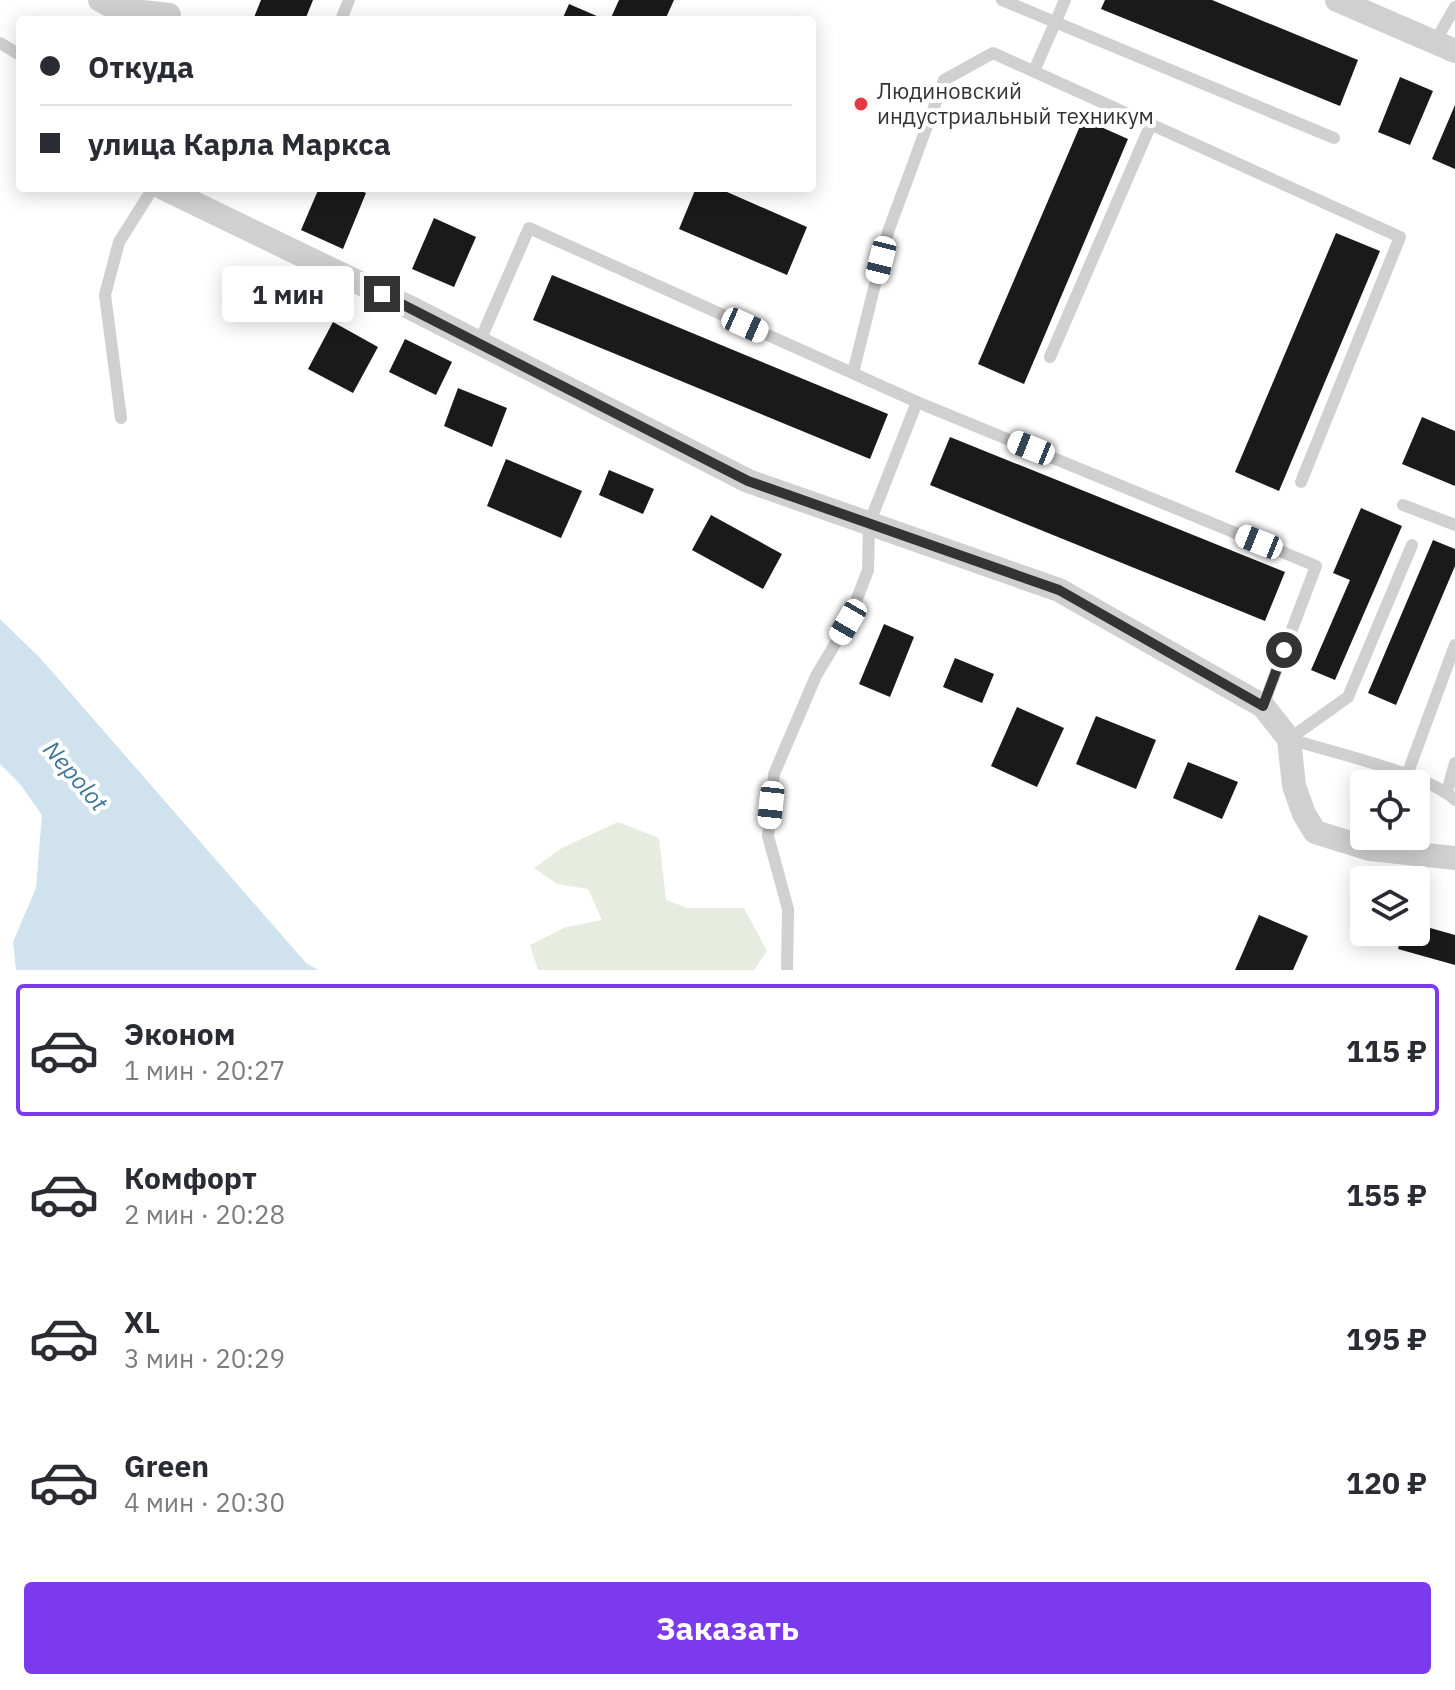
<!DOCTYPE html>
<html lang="ru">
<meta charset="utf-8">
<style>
:root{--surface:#fff;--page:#f2f2f3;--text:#2b2b33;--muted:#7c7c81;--line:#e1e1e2;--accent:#7c3aed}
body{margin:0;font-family:"IBM Plex Sans",sans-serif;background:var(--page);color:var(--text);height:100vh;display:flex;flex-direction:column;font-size:30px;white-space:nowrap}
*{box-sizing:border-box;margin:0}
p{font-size:26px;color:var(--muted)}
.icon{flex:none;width:44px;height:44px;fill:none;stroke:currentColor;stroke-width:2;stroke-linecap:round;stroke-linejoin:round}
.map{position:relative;height:970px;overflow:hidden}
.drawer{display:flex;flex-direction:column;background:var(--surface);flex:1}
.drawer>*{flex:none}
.guide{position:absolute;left:16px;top:16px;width:800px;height:176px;border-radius:8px;box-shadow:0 4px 20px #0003;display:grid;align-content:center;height:176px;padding:0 24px;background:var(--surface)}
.fabs{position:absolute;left:1350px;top:770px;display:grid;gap:16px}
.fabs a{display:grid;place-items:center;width:80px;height:80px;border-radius:8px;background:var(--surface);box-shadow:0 4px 20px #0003;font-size:40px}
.end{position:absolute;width:36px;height:36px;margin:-18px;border:10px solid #333;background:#fff;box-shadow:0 0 0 4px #fff}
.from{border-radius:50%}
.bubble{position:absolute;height:56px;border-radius:8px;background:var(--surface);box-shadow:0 4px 20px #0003;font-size:26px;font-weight:700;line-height:56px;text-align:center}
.car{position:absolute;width:24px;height:48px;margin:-24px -12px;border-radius:10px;box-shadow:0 0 6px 2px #0007;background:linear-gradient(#fff 24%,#345 0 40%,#fff 0 76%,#345 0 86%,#fff 0)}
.guide b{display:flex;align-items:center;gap:28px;height:76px;font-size:30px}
.guide b+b{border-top:2px solid var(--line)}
.guide i{width:20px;height:20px;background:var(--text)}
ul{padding:14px 0 0;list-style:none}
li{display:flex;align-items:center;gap:24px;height:132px;margin:0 16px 12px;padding:0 8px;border:4px solid transparent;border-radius:8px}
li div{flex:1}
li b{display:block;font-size:30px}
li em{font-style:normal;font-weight:700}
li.selected{border-color:var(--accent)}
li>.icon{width:72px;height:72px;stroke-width:1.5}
.primary-button{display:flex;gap:16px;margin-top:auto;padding:16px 24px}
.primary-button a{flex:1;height:92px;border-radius:8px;background:var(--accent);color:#fff;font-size:32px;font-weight:700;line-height:92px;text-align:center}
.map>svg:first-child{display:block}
</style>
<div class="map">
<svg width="1455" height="970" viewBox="0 0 1455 970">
<rect width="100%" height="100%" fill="#fff"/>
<polygon fill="#e6ecdf" points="618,822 659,838 666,900 688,908 744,908 767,951 754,970 538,970 530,945 566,927 602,920 588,889 557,884 534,868 562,848"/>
<polygon fill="#cfe2ee" points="0,619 41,659 306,963 318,970 16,970 13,942 36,888 42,815 20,784 0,764"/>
<g fill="#1a1a1a">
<polygon points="261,0 313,0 305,20 253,20"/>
<polygon points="619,0 674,0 665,20 610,20"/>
<polygon points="1105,0 1212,0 1358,60 1340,106 1101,9"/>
<polygon points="569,4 606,20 562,20"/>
<polygon points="1400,77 1433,91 1410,145 1378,132"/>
<polygon points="1455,105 1455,169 1432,159"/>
<polygon points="1083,119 1128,139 1024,384 978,364"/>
<polygon points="319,188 355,188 366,193 343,249 301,230"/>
<polygon points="696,188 718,188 807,227 787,275 679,229"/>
<polygon points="434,218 476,237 454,287 412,269"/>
<polygon points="1336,233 1380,251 1279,491 1235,472"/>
<polygon points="552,275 888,414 870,459 533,320"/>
<polygon points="333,322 378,347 353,393 308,369"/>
<polygon points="405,339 452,362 436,395 389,372"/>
<polygon points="458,388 507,408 492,447 444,426"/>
<polygon points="1422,417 1455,431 1455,486 1402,464"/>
<polygon points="950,437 1285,572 1265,621 930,485"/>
<polygon points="506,459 582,491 561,538 487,506"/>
<polygon points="609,470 654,489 643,514 599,495"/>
<polygon points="1361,508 1402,526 1335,680 1311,670 1350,580 1333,573"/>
<polygon points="711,515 782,554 763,589 692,550"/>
<polygon points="1433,540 1455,549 1455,566 1396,705 1368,693"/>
<polygon points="884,624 914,637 890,697 859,684"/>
<polygon points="955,658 994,674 982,703 943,687"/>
<polygon points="1017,707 1064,728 1037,787 991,766"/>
<polygon points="1096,716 1156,740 1136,789 1076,764"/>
<polygon points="1188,762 1238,782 1222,819 1173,798"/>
<polygon points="1259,915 1308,936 1293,970 1235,970"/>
<polygon points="1416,924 1455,935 1455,965 1398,949 1403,932 1416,932"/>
</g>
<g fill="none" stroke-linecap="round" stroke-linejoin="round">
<g stroke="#d0d0d0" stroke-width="12">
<polyline points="1002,0 1334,138"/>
<polyline points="341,20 349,0"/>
<polyline points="1435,42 1455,7"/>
<polyline points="0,43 20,55"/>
<polyline points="1034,71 1065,0"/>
<polyline points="479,343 529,228 917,402 869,524 868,570 848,622 816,676 774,774 768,836 788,909 787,970"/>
<polyline points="1050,357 1151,124"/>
<polyline points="853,373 888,232 944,80 993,53 1400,237 1301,482"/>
<polyline points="917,402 1316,566 1263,706"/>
<polyline points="121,418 105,295 119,242 153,188"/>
<polyline points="1403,505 1455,525"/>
<polyline points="1289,739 1348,697 1412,545"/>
<path d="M1289,739C1328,751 1429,774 1455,800"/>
<polyline points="1407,775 1455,645"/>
<polyline points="1447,792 1455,763"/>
</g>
<g stroke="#d0d0d0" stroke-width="24">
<polyline points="100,0 117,9 169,15"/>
<polyline points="1337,0 1455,51"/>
<polyline points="163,188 409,307 748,481 1059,590 1263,706 1289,739 1294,786 1304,814 1315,832 1370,849 1455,858"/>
</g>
</g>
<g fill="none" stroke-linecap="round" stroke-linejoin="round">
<polyline stroke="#333" stroke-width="10" points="382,294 748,481 1059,590 1263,706 1284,650"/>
</g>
<circle fill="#e63946" stroke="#fff" stroke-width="3" cx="861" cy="104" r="8"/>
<g text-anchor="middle" stroke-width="8" stroke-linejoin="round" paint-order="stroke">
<g font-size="22" fill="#333" stroke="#fff" text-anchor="start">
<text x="877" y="99">Людиновский<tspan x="877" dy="25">индустриальный техникум</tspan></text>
</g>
<g font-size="24" font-style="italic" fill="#3f7597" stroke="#fff">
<text transform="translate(75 776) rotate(49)" y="8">Nepolot</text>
</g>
</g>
</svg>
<div class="fabs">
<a><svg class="icon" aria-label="locate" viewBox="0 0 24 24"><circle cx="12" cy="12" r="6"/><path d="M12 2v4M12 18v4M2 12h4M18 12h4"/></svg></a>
<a><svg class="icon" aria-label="layers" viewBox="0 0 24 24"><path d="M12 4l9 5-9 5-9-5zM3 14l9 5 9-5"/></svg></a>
</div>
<i class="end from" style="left:1284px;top:650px"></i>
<i class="end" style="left:382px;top:294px"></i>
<div class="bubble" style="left:222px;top:266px;width:132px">1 мин</div>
<i class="car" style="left:881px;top:260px;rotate:194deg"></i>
<i class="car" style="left:745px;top:325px;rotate:114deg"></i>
<i class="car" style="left:1031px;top:448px;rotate:292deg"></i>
<i class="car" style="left:1259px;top:542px;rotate:292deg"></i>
<i class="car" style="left:848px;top:622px;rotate:210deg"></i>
<i class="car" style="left:771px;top:805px;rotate:186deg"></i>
<div class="guide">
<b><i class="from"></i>Откуда</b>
<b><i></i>улица Карла Маркса</b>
</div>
</div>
<section class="drawer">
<ul>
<li class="selected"><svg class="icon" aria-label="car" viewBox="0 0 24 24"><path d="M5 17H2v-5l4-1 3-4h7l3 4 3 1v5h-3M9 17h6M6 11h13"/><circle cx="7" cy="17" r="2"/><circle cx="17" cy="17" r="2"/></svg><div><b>Эконом</b><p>1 мин · 20:27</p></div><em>115 ₽</em></li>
<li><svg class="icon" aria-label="car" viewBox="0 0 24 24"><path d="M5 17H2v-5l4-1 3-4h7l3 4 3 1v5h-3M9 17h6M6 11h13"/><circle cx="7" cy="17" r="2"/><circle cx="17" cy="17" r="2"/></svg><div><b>Комфорт</b><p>2 мин · 20:28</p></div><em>155 ₽</em></li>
<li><svg class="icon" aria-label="car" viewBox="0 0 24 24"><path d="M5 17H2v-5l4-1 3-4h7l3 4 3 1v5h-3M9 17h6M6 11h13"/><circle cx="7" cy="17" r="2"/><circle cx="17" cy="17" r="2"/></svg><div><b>XL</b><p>3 мин · 20:29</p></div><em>195 ₽</em></li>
<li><svg class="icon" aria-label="car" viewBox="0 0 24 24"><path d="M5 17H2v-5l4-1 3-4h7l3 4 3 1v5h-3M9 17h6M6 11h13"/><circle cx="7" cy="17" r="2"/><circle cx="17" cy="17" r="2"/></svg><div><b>Green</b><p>4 мин · 20:30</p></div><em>120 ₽</em></li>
</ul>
<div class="primary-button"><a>Заказать</a></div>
</section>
